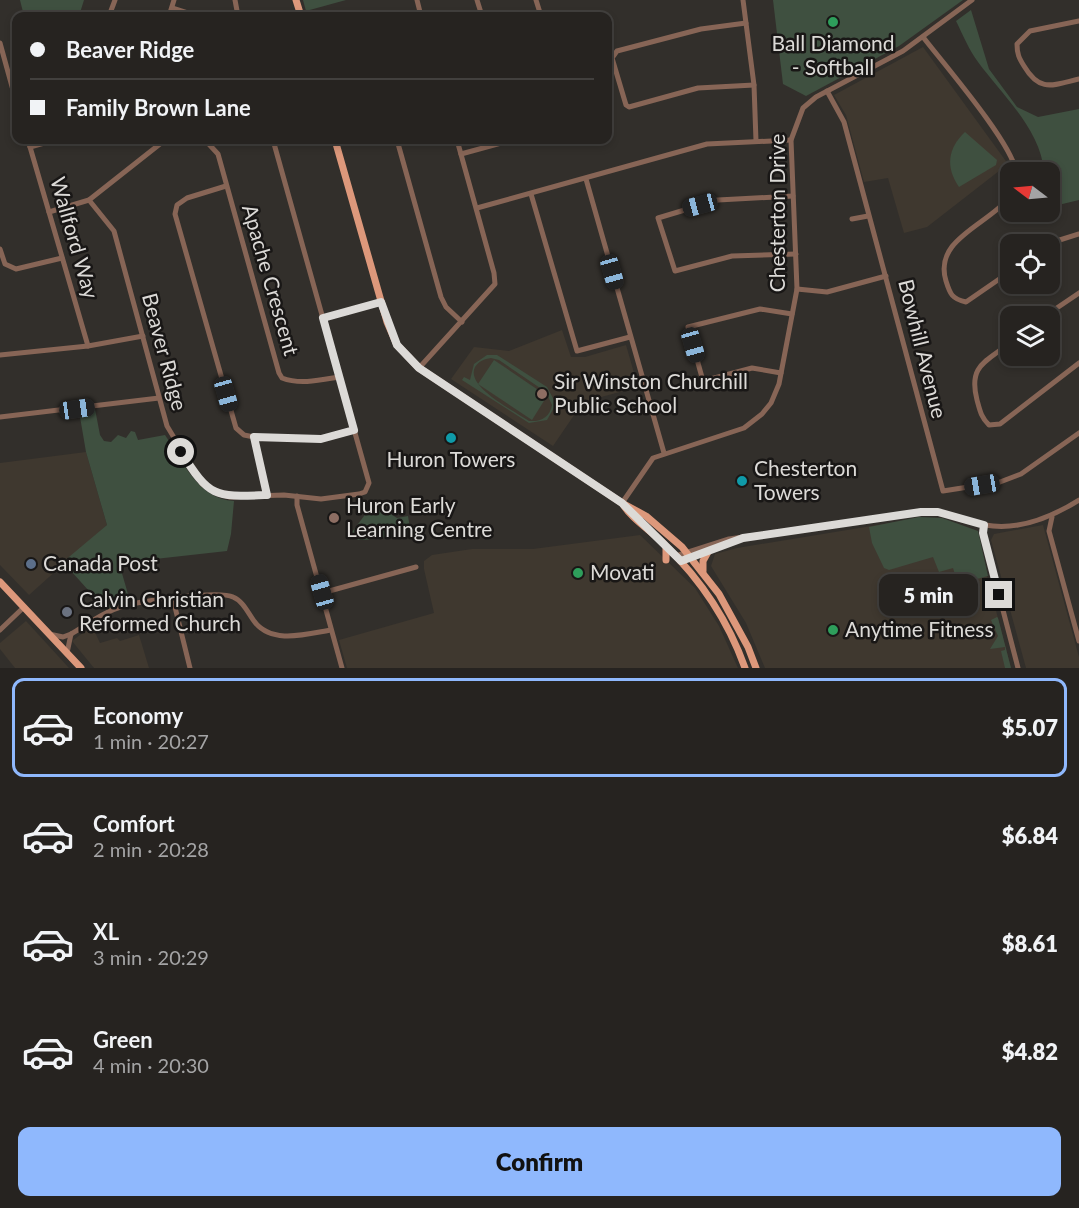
<!DOCTYPE html>
<meta charset="utf-8">
<style>
:root{--surface:#262320;--page:#2e2b29;--text:#f1f3f6;--muted:#a4a4a5;--line:#42403e;--accent:#8fb8fd}
body{margin:0;font-family:Lato,sans-serif;background:var(--page);color:var(--text);height:100vh;display:flex;flex-direction:column;font-size:22px;white-space:nowrap}
*{box-sizing:border-box;margin:0}
p{font-size:20px;color:var(--muted)}
.icon{flex:none;width:33px;height:33px;fill:none;stroke:currentColor;stroke-width:2;stroke-linecap:round;stroke-linejoin:round}
.map{position:relative;height:668px;overflow:hidden}
.panel{display:flex;flex-direction:column;background:var(--surface);flex:1}
.panel>*{flex:none}
.guide{position:absolute;left:12px;top:12px;width:600px;height:132px;border-radius:12px;box-shadow:0 3px 9px #0003,0 0 0 2px var(--line);display:grid;align-content:center;height:132px;padding:0 18px;background:var(--surface)}
.needle{width:39px;rotate:286deg}
.buttons{position:absolute;left:1000px;top:162px;display:grid;gap:12px}
.buttons a{display:grid;place-items:center;width:60px;height:60px;border-radius:12px;background:var(--surface);box-shadow:0 3px 9px #0003,0 0 0 2px var(--line);font-size:30px}
.end{position:absolute;width:27px;height:27px;margin:-14px;border:8px solid #dcdad7;background:#111;box-shadow:0 0 0 3px #111}
.from{border-radius:50%}
.bubble{position:absolute;height:42px;border-radius:12px;background:var(--surface);box-shadow:0 3px 9px #0003,0 0 0 2px var(--line);font-size:20px;font-weight:800;line-height:42px;text-align:center}
.car{position:absolute;width:18px;height:36px;margin:-18px -9px;border-radius:8px;box-shadow:0 0 4px 2px #0007;background:linear-gradient(#222 24%,#8ab4d8 0 40%,#222 0 76%,#8ab4d8 0 86%,#222 0)}
.guide b{display:flex;align-items:center;gap:21px;height:57px;font-size:22px}
.guide b+b{border-top:2px solid var(--line)}
.guide i{width:15px;height:15px;background:var(--text)}
ul{padding:10px 0 0;list-style:none}
li{display:flex;align-items:center;gap:18px;height:99px;margin:0 12px 9px;padding:0 6px;border:3px solid transparent;border-radius:12px}
li div{flex:1}
li b{display:block;font-size:22px}
li em{font-style:normal;font-weight:800}
li.selected{border-color:var(--accent)}
li>.icon{width:54px;height:54px;stroke-width:1.5}
.button{display:flex;gap:12px;margin-top:auto;padding:12px 18px}
.button a{flex:1;height:69px;border-radius:12px;background:var(--accent);color:#111;font-size:24px;font-weight:800;line-height:69px;text-align:center}
.map>svg:first-child{display:block}
</style>
<div class="map">
<svg width="1079" height="668" viewBox="0 0 1079 668">
<rect width="100%" height="100%" fill="#322f2b"/>
<g fill="#3f382f">
<polygon points="923,47 1008,164 927,227 904,233 888,178 864,182 846,115 834,95"/>
<polygon points="562,330 571,357 585,357 626,345 638,387 583,402 553,446 451,379 474,347 509,351"/>
<polygon points="86,452 107,525 29,595 0,565 0,463"/>
<polygon points="914,519 975,530 1011,668 765,668 746,623 711,566 715,554 737,548"/>
<polygon points="1043,525 1079,657 1079,668 1026,668 991,540 994,534"/>
<polygon points="640,535 695,588 719,626 738,668 347,668 339,640 434,613 424,569 424,561 432,555 472,549 533,549"/>
<polygon points="26,621 69,668 15,668 0,649 0,643"/>
<polygon points="92,626 100,643 117,638 120,641 139,635 149,668 94,668 72,641"/>
</g>
<g fill="#3f5040" fill-rule="evenodd">
<polygon points="20,0 84,0 79,16 24,16"/>
<polygon points="303,0 346,0 306,11"/>
<polygon points="773,0 963,0 899,46 806,96 783,84"/>
<path d="M971,10L989,69L1017,107L1038,117L1079,109V200L1050,207V172H1044C1041,130 1003,96 978,62C969,50 963,35 956,21Z"/>
<path d="M965,132L997,160L996,165L959,187C945,167 948,148 965,132Z"/>
<path d="M487,355H497L547,387L556,404L547,420L529,423L462,380L464,377L470,380L474,364ZM491,358L499,360L546,392L552,405C550,417 541,422 529,421C515,411 465,387 475,367C479,361 484,359 491,358Z"/>
<polygon points="494,360 547,396 532,420 478,384"/>
<path d="M95,409L100,435L104,441L111,442L118,435L126,438L131,431L135,432L138,440L165,435C184,463 198,499 234,501L231,534L227,551L119,563L130,601L106,610L63,562L107,525L86,452L79,411Z"/>
<path d="M370,508H381L397,518L408,516L411,534L401,539C385,533 370,543 354,539L352,532Z"/>
<polygon points="919,517 942,518 978,531 988,576 958,584 953,568 939,572 933,557 889,570 884,568 872,543 869,527"/>
<polygon points="997,617 998,618 1011,668 1005,668 1001,651 1005,650 1005,647 990,649 998,636 991,620"/>
</g>
<g fill="none" stroke-linecap="round" stroke-linejoin="round">
<g stroke="#876556" stroke-width="5">
<polyline points="235,0 238,16"/>
<polyline points="417,0 421,16"/>
<polyline points="477,0 482,16"/>
<polyline points="536,0 541,16"/>
<polyline points="743,0 754,85 756,141"/>
<polyline points="172,8 197,16"/>
<polyline points="109,16 115,0"/>
<polyline points="169,16 174,0"/>
<path d="M1079,21L1030,31L1017,44C1017,54 1019,58 1024,66C1040,93 1053,85 1079,79"/>
<polyline points="746,23 701,29 617,51 612,58 626,105 629,107 698,88 754,85"/>
<path d="M923,37C943,63 1013,144 1016,172"/>
<polyline points="0,43 16,101"/>
<polyline points="827,91 844,122 943,491 1000,482 1021,474 1079,433"/>
<polyline points="28,140 88,346"/>
<path d="M205,140L218,154L279,373L282,378C300,385 321,380 339,377"/>
<polyline points="397,140 441,297 446,307 462,322"/>
<polyline points="30,147 55,140"/>
<polyline points="461,154 512,140"/>
<polyline points="586,179 664,453"/>
<polyline points="226,186 187,198 177,205 175,214 236,428 244,435 254,437 321,439 354,430"/>
<polyline points="531,194 577,351 630,337"/>
<polyline points="793,196 718,200 658,218 675,271 732,256 796,254"/>
<path d="M1011,196C988,225 933,239 946,281C950,294 952,299 966,302L1011,271"/>
<polyline points="89,200 114,231 167,426 202,484 216,493 230,497 284,495 321,499 359,494 365,492 369,483 273,140"/>
<polyline points="477,208 707,144 791,140"/>
<polyline points="49,212 89,200 165,140"/>
<polyline points="852,219 868,216"/>
<polyline points="1047,244 1079,234"/>
<polyline points="0,249 5,264 16,269 62,258"/>
<polyline points="797,289 827,292 886,276"/>
<polyline points="1045,316 1079,293"/>
<polyline points="323,318 381,302"/>
<path d="M1011,342C986,362 968,365 977,400C980,411 981,417 989,425L1000,424L1079,363"/>
<polyline points="0,355 88,346 143,336"/>
<polyline points="419,368 495,284 494,273 457,140"/>
<polyline points="781,373 752,368 703,381 688,327 760,309 792,314"/>
<polyline points="0,417 159,398"/>
<polyline points="254,437 267,495"/>
<polyline points="297,496 297,505 342,668"/>
<polyline points="622,503 653,458 744,428 762,414 771,403 779,384 797,289 791,140 803,108 816,97 903,51 972,0"/>
<polyline points="1052,517 1049,531 1079,641"/>
<polyline points="984,525 983,533 1018,668"/>
<path d="M676,556L729,539L921,512C944,511 963,522 985,525C1018,531 1052,517 1079,500"/>
<polyline points="682,561 739,540"/>
<polyline points="322,593 416,567"/>
<polyline points="173,599 190,668"/>
<polyline points="0,630 24,607"/>
<path d="M49,634L63,637L71,634C88,624 105,611 124,606C141,601 219,590 233,597C243,601 248,613 254,621C271,645 307,634 331,630"/>
<polyline points="67,653 71,634"/>
</g>
<g stroke="#dd987b" stroke-width="7">
<polyline points="296,0 301,16"/>
<polyline points="335,140 387,322 397,345 419,368 622,503 646,516 682,547 719,594 748,647 756,668"/>
<path d="M622,503C632,520 652,531 665,545C701,580 728,620 745,668"/>
<polyline points="666,560 666,547"/>
<polyline points="703,571 703,561 708,552"/>
<polyline points="0,582 81,668"/>
</g>
</g>
<g fill="none" stroke-linecap="round" stroke-linejoin="round">
<path stroke="#dcdad7" stroke-width="8" d="M181,452C210,498 214,497 267,495L254,437L321,439L354,430L323,318L381,302L397,345L419,368L622,503L681,561L743,538L921,512H938L984,525L983,533L999,595"/>
</g>
<g fill="#2e9e5b" stroke="#191716" stroke-width="2">
<circle cx="833" cy="22" r="6"/>
<circle cx="578" cy="573" r="6"/>
<circle cx="833" cy="630" r="6"/>
</g>
<g fill="#8d6e63" stroke="#191716" stroke-width="2">
<circle cx="542" cy="394" r="6"/>
<circle cx="334" cy="518" r="6"/>
</g>
<g fill="#0f9aa8" stroke="#191716" stroke-width="2">
<circle cx="451" cy="438" r="6"/>
<circle cx="742" cy="481" r="6"/>
</g>
<circle fill="#5c6f8a" stroke="#191716" stroke-width="2" cx="31" cy="564" r="6"/>
<circle fill="#6b7280" stroke="#191716" stroke-width="2" cx="67" cy="612" r="6"/>
<g text-anchor="middle" stroke-width="5" stroke-linejoin="round" paint-order="stroke">
<g font-size="21" fill="#dcdad7" stroke="#191716" text-anchor="start">
<text x="833" y="51" text-anchor="middle">Ball Diamond<tspan x="833" dy="24">- Softball</tspan></text>
<text x="554" y="389">Sir Winston Churchill<tspan x="554" dy="24">Public School</tspan></text>
<text x="451" y="467" text-anchor="middle">Huron Towers</text>
<text x="754" y="476">Chesterton<tspan x="754" dy="24">Towers</tspan></text>
<text x="346" y="513">Huron Early<tspan x="346" dy="24">Learning Centre</tspan></text>
<text x="43" y="571">Canada Post</text>
<text x="590" y="580">Movati</text>
<text x="79" y="607">Calvin Christian<tspan x="79" dy="24">Reformed Church</tspan></text>
<text x="845" y="637">Anytime Fitness</text>
</g>
<g font-size="21" fill="#dcdad7" stroke="#191716">
<text transform="translate(778 213) rotate(-90)" y="7">Chesterton Drive</text>
<text transform="translate(74 238) rotate(74)" y="7">Wallford Way</text>
<text transform="translate(270 280) rotate(74)" y="7">Apache Crescent</text>
<text transform="translate(922 349) rotate(76)" y="7">Bowhill Avenue</text>
<text transform="translate(164 352) rotate(75)" y="7">Beaver Ridge</text>
</g>
</g>
</svg>
<div class="buttons">
<a><svg class="needle" viewBox="-14 -14 28 28"><path d="M0-13l5 13h-10z" fill="#e53935"/><path d="M0 13l5-13h-10z" fill="#a4a4a5"/></svg></a>
<a><svg class="icon" aria-label="locate" viewBox="0 0 24 24"><circle cx="12" cy="12" r="6"/><path d="M12 2v4M12 18v4M2 12h4M18 12h4"/></svg></a>
<a><svg class="icon" aria-label="layers" viewBox="0 0 24 24"><path d="M12 4l9 5-9 5-9-5zM3 14l9 5 9-5"/></svg></a>
</div>
<i class="end from" style="left:181px;top:452px"></i>
<i class="end" style="left:999px;top:595px"></i>
<div class="bubble" style="left:879px;top:574px;width:99px">5 min</div>
<i class="car" style="left:700px;top:205px;rotate:255deg"></i>
<i class="car" style="left:612px;top:272px;rotate:164deg"></i>
<i class="car" style="left:693px;top:345px;rotate:164deg"></i>
<i class="car" style="left:226px;top:394px;rotate:164deg"></i>
<i class="car" style="left:77px;top:409px;rotate:82deg"></i>
<i class="car" style="left:982px;top:485px;rotate:260deg"></i>
<i class="car" style="left:322px;top:592px;rotate:344deg"></i>
<div class="guide">
<b><i class="from"></i>Beaver Ridge</b>
<b><i></i>Family Brown Lane</b>
</div>
</div>
<section class="panel">
<ul>
<li class="selected"><svg class="icon" aria-label="car" viewBox="0 0 24 24"><path d="M5 17H2v-5l4-1 3-4h7l3 4 3 1v5h-3M9 17h6M6 11h13"/><circle cx="7" cy="17" r="2"/><circle cx="17" cy="17" r="2"/></svg><div><b>Economy</b><p>1 min · 20:27</p></div><em>$5.07</em></li>
<li><svg class="icon" aria-label="car" viewBox="0 0 24 24"><path d="M5 17H2v-5l4-1 3-4h7l3 4 3 1v5h-3M9 17h6M6 11h13"/><circle cx="7" cy="17" r="2"/><circle cx="17" cy="17" r="2"/></svg><div><b>Comfort</b><p>2 min · 20:28</p></div><em>$6.84</em></li>
<li><svg class="icon" aria-label="car" viewBox="0 0 24 24"><path d="M5 17H2v-5l4-1 3-4h7l3 4 3 1v5h-3M9 17h6M6 11h13"/><circle cx="7" cy="17" r="2"/><circle cx="17" cy="17" r="2"/></svg><div><b>XL</b><p>3 min · 20:29</p></div><em>$8.61</em></li>
<li><svg class="icon" aria-label="car" viewBox="0 0 24 24"><path d="M5 17H2v-5l4-1 3-4h7l3 4 3 1v5h-3M9 17h6M6 11h13"/><circle cx="7" cy="17" r="2"/><circle cx="17" cy="17" r="2"/></svg><div><b>Green</b><p>4 min · 20:30</p></div><em>$4.82</em></li>
</ul>
<div class="button"><a>Confirm</a></div>
</section>
